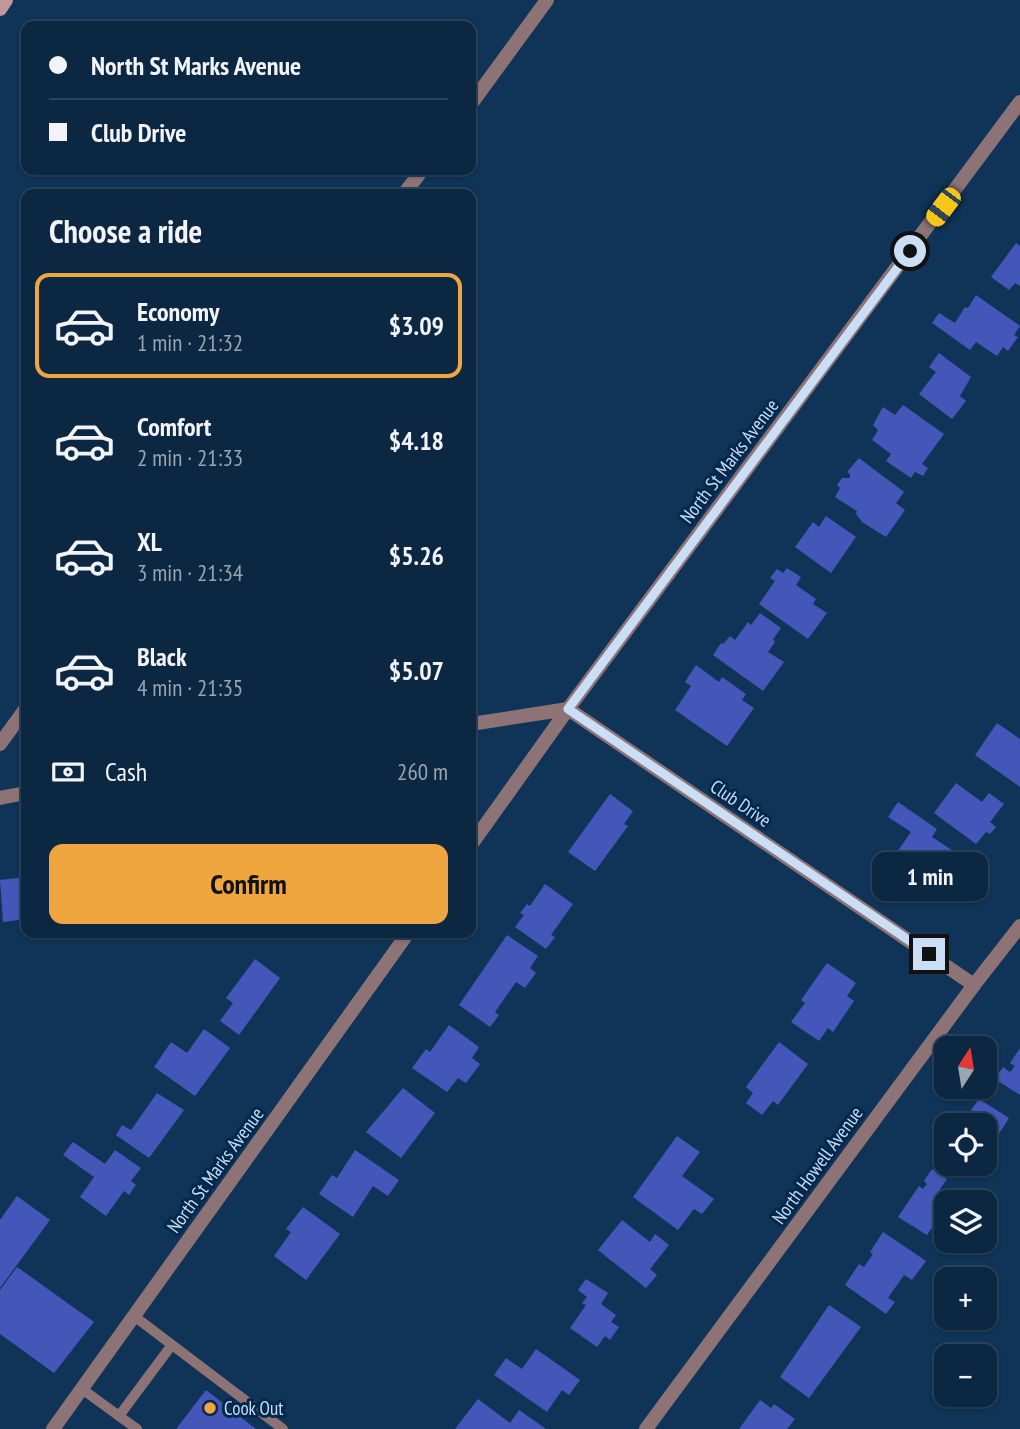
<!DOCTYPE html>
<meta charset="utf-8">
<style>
:root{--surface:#0b2742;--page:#19334d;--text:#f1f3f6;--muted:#9aa5b2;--line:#2b445b;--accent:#f0a63f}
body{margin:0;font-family:"PT Sans Narrow",sans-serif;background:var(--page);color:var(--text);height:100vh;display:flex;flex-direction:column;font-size:26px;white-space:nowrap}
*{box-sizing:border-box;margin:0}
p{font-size:23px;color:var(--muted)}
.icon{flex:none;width:38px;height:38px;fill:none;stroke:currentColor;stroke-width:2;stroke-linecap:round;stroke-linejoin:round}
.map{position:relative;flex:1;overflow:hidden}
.side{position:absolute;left:21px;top:189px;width:455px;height:749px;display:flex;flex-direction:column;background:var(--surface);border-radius:14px;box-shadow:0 2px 5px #0004,0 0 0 2px var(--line)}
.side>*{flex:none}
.guide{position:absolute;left:21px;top:21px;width:455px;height:154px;border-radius:14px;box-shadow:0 2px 5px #0004,0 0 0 2px var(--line);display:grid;align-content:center;height:154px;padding:0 28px;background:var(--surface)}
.needle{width:46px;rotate:12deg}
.buttons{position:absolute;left:934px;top:1036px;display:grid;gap:14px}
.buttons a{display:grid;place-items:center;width:63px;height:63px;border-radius:14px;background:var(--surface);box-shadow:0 2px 5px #0004,0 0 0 2px var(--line);font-size:35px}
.end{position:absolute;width:32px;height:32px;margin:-16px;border:9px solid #cadef5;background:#111;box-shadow:0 0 0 4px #111}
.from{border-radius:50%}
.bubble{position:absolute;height:49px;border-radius:14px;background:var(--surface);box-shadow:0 2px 5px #0004,0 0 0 2px var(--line);font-size:23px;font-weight:800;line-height:49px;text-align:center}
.car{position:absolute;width:21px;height:42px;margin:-21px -10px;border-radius:9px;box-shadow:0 0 5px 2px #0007;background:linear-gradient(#f5c518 24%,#345 0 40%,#f5c518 0 76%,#345 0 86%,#f5c518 0)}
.guide b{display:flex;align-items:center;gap:24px;height:66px;font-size:26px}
.guide b+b{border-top:2px solid var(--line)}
.guide i{width:18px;height:18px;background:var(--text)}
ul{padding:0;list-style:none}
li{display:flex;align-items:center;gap:21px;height:105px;margin:0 14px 10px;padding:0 14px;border:4px solid transparent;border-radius:14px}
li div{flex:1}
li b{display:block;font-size:26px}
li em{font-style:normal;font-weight:800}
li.on{border-color:var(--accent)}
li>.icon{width:63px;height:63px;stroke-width:1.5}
h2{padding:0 28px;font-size:32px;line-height:84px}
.pay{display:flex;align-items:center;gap:18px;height:77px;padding:0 28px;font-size:26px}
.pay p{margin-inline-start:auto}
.action{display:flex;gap:14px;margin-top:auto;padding:14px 28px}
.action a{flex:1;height:80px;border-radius:14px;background:var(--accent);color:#111;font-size:28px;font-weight:800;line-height:80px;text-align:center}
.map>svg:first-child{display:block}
</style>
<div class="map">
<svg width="1020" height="1429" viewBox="0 0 1020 1429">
<rect width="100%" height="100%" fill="#0f3458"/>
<g fill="#4457b8">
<polygon points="1016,243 1020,246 1020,286 1015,283 1009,290 991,277"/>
<polygon points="976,295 1020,326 1014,335 1018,337 1008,351 1003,347 997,356 976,342 970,350 932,323 939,313 955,323 965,307 968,308"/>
<polygon points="939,353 971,377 960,396 966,401 952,419 919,394 936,372 929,367"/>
<polygon points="903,405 944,434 922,464 928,468 923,476 915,472 911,478 886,461 891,454 872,440 878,430 873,425 883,407 895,415"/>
<polygon points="859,458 904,492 896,503 905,510 886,537 862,522 856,514 857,511 835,497 840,488 837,485 842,478 850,478 850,474 847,472"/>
<polygon points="826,516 856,537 831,573 795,547 813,522 819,527"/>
<polygon points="787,568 801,577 796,585 816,599 813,604 827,613 808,639 759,604 775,581 770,578 777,569 783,573"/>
<polygon points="760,613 781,628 773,639 775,642 768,652 784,662 763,691 713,655 721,643 723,644 730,636 735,640 748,622 751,625"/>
<polygon points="696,665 719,682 722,677 746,694 742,700 754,708 727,746 675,710 691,686 685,682"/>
<polygon points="997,723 1020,739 1020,787 975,755"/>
<polygon points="956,783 982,802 989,793 1004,804 990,822 996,827 990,834 986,832 976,844 934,813"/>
<polygon points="610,794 633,811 624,824 628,826 595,871 568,852"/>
<polygon points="898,802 937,829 932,837 961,856 954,867 956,869 940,886 934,882 927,891 913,883 898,903 878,889 893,868 888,865 911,832 888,817"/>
<polygon points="26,877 26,919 3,922 0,880"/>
<polygon points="545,884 573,904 551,935 555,937 546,949 515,927 524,915 520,913 527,904 530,906"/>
<polygon points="507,935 538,956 530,968 536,973 525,988 516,982 495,1012 499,1015 490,1027 459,1005"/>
<polygon points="255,959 280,978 239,1035 220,1021 233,1003 226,998"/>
<polygon points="827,963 856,983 847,996 854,1001 833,1032 828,1028 819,1041 791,1022 805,1003 801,1000"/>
<polygon points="449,1025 479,1047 472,1058 480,1064 466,1083 458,1078 447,1092 412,1068 426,1049 430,1052"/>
<polygon points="204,1029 230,1048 195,1096 154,1067 171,1042 187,1053"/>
<polygon points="779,1042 808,1064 778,1105 773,1101 762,1115 746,1103 753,1093 746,1087"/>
<polygon points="1020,1048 1020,1095 995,1079 1003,1067 1010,1072 1015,1066 1010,1063"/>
<polygon points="403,1088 435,1113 401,1158 366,1132"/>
<polygon points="157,1093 184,1110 149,1158 116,1135 122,1125 131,1130"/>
<polygon points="979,1099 1009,1118 985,1156 985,1125 961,1125 967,1116 974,1120 977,1114 971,1110"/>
<polygon points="677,1136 700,1152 682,1176 714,1199 702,1214 694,1209 678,1230 633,1197"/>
<polygon points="73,1142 105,1164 115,1150 141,1168 131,1181 136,1185 129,1195 124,1191 106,1216 80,1197 94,1177 63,1155"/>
<polygon points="355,1150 399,1180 388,1196 373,1186 353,1217 319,1194 332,1175 337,1178"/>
<polygon points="932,1169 947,1179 934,1198 939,1201 932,1212 939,1217 927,1235 898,1217 919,1186 923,1189 927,1184 924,1181"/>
<polygon points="17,1196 50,1220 0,1288 0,1220"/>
<polygon points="303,1207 340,1234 306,1280 274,1256 291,1232 286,1229"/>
<polygon points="622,1220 650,1242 655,1234 669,1245 650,1269 657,1275 646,1288 598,1250"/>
<polygon points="883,1232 926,1261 912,1280 904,1275 888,1298 895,1302 886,1314 845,1285 859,1264 864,1267 873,1254 870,1252"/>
<polygon points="17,1267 94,1322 54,1373 0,1334 0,1290"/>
<polygon points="586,1279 608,1293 601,1304 616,1315 611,1322 619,1327 610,1340 605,1336 597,1347 570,1328 586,1305 582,1303 587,1297 578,1290"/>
<polygon points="829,1305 861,1327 809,1398 780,1377"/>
<polygon points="536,1349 580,1380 569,1395 562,1390 547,1412 494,1375 506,1358 522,1369"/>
<polygon points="206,1390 252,1426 256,1429 176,1429"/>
<polygon points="478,1399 510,1423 519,1410 546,1429 455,1429"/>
<polygon points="760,1400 771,1408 774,1404 795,1419 787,1429 739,1429"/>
</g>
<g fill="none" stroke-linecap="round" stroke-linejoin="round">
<g stroke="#8e7376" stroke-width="10">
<polyline points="134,1316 283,1429"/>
<polyline points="82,1389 137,1429"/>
<polyline points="119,1416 171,1346"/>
</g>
<g stroke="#8e7376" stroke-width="14">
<polyline points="471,104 547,0"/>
<polyline points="404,194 422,170"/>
<polyline points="471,724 568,709 974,985"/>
<polyline points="0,744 26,708"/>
<polyline points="0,798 26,793"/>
<polyline points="471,845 568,709 1020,102"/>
<polyline points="53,1429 408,933"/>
<polyline points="646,1429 974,985 1020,926"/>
</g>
<polyline stroke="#c2979b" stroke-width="14" points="0,9 6,0"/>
</g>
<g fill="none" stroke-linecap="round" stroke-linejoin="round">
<polyline stroke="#cadef5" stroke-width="9" points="910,251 568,709 929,954"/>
</g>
<circle fill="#f0a63f" stroke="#04294d" stroke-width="2.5" cx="210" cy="1408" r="7"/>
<g text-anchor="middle" stroke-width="6" stroke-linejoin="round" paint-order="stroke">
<g font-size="19" fill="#cadef5" stroke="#04294d">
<text transform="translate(729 461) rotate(-53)" y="7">North St Marks Avenue</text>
<text transform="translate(741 803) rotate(34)" y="7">Club Drive</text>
<text transform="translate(817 1165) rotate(-54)" y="7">North Howell Avenue</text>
<text transform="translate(215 1170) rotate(-54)" y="7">North St Marks Avenue</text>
</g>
<g font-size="19" fill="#cadef5" stroke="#04294d" text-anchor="start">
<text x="224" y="1415">Cook Out</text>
</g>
</g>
</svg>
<div class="buttons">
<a><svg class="needle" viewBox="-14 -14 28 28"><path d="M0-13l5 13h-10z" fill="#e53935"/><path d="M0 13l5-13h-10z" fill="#9aa5b2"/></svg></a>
<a><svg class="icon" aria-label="locate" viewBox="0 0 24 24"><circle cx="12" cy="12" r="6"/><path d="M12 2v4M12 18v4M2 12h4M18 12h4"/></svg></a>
<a><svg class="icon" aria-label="layers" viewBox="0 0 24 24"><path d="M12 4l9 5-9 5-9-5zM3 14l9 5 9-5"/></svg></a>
<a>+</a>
<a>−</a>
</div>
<i class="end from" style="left:910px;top:251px"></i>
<i class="end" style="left:929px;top:954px"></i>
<div class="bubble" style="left:872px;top:852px;width:116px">1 min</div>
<i class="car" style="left:943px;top:207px;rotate:217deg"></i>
<div class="guide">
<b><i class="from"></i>North St Marks Avenue</b>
<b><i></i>Club Drive</b>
</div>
<section class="side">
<h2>Choose a ride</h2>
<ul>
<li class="on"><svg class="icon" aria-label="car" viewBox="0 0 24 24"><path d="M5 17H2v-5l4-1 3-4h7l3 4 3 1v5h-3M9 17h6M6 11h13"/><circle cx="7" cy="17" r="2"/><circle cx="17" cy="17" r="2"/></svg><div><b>Economy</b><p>1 min · 21:32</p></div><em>$3.09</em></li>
<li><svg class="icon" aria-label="car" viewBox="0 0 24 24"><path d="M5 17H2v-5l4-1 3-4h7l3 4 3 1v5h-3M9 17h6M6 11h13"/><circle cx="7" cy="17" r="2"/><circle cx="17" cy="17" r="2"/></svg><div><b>Comfort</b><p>2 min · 21:33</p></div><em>$4.18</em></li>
<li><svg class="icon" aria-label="car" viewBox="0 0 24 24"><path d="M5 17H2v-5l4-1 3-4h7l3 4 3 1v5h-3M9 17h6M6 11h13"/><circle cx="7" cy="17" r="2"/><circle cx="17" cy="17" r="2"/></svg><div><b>XL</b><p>3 min · 21:34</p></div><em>$5.26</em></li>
<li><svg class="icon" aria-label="car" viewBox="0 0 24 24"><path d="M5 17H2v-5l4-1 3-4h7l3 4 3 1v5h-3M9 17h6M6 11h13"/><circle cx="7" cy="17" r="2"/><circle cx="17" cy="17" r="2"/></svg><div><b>Black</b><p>4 min · 21:35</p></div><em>$5.07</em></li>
</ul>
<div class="pay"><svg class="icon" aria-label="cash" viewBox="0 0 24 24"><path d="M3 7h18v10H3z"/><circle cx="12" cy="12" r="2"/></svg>Cash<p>260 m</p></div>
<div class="action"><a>Confirm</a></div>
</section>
</div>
